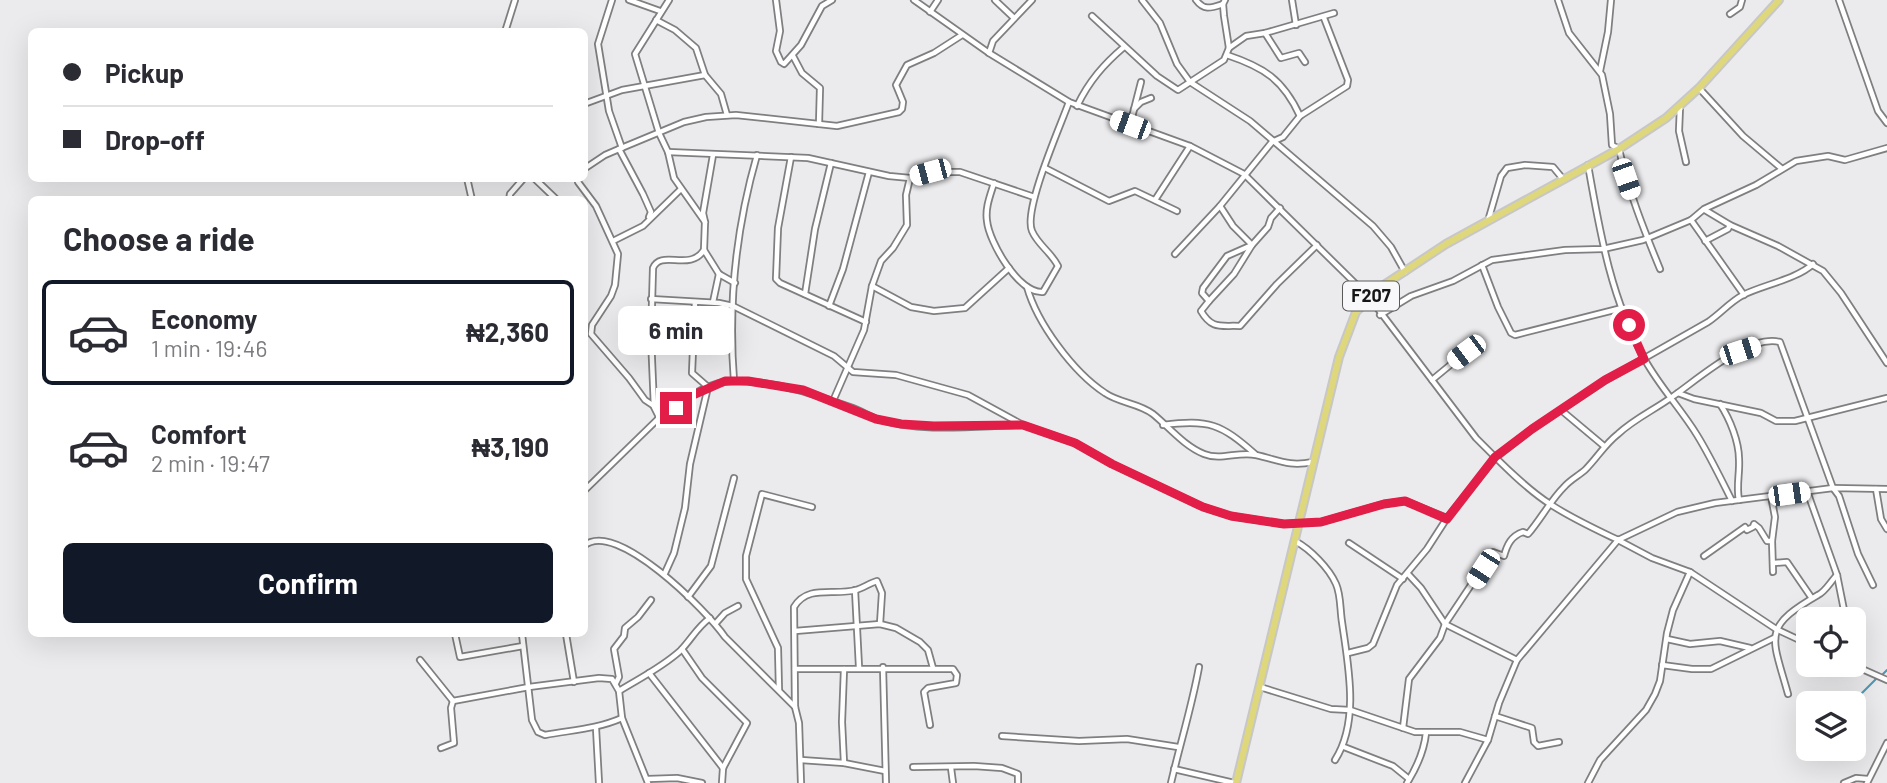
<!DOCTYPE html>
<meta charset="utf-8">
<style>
:root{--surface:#fff;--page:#f7f7f7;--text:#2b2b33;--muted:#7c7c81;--line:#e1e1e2;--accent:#111827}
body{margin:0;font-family:Barlow,sans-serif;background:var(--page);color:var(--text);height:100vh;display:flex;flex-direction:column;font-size:26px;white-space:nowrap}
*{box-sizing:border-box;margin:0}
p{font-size:23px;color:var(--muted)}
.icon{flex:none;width:38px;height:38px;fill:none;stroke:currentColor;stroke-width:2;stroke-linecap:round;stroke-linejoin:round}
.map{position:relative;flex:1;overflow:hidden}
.panel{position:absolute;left:28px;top:196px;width:560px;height:441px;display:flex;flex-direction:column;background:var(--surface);border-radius:10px;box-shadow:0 7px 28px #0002}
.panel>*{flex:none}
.hud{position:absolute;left:28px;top:28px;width:560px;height:154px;border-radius:10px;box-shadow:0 7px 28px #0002;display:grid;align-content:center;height:154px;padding:0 35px;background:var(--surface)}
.tools{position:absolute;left:1796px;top:607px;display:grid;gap:14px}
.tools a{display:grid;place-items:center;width:70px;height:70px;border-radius:10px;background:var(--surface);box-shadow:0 7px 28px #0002;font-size:35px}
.end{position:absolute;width:32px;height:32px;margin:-16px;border:9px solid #e11d48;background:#fff;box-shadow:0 0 0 4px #fff}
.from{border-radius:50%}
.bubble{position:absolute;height:49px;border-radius:10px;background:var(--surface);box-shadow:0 7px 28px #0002;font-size:23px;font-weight:700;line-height:49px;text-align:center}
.car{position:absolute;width:21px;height:42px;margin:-21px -10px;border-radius:9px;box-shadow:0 0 5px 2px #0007;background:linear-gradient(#fff 24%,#345 0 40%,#fff 0 76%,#345 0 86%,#fff 0)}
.hud b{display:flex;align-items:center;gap:24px;height:66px;font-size:26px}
.hud b+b{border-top:2px solid var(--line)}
.hud i{width:18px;height:18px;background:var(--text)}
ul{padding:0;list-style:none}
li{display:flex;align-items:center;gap:21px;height:105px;margin:0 14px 10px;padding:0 21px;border:4px solid transparent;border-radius:10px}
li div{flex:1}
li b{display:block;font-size:26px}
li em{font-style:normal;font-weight:700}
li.current{border-color:var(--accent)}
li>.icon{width:63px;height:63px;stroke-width:1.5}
h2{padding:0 35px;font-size:32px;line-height:84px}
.cta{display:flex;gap:14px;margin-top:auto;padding:14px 35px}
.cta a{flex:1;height:80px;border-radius:10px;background:var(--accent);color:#fff;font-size:28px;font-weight:700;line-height:80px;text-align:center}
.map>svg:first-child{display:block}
</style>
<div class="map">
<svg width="1887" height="783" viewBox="0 0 1887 783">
<rect width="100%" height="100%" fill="#ebebed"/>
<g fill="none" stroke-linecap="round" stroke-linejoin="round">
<g stroke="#5097b2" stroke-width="2">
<polyline points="1883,674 1887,670"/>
<polyline points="1854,701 1876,679"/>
</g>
<defs>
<g id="minor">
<polyline points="612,0 598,44 609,111 622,148"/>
<polyline points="629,0 660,11"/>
<polyline points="669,0 635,54 659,133 668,152 674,178 705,222"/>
<polyline points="776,0 780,31 776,51 781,62 784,64 801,45 822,6 832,0"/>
<path d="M914,0L989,53L1069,102L1190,146L1244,174L1369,297L1476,438C1497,459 1525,488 1550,504C1571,518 1595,529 1618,540L1677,512L1715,503L1833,488L1887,489"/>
<polyline points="995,0 1014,18"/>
<polyline points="1142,0 1160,23 1177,64 1190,82 1250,121 1373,226 1391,247 1405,272"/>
<path d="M1196,0C1204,11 1211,8 1223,4"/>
<polyline points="1292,0 1296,25"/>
<path d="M1558,0L1569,33L1602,75L1610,114L1612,145L1619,149C1628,190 1644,230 1660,269"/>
<polyline points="1839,0 1878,111 1887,123"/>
<polyline points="930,12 938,0"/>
<polyline points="1730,14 1740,7 1742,0"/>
<polyline points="1092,16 1157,76 1178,90 1224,60 1229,48 1224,16 1223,4 1225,0"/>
<polyline points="656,20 675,30 696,48 705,75"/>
<polyline points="505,32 515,0"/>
<polyline points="1265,33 1281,58 1299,53 1305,62"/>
<polyline points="1229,48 1246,36 1265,33 1334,13"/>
<polyline points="989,53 993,41 1032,0"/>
<path d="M1227,55C1263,67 1283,79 1300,116"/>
<polyline points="793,56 802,73 820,88 819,124"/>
<polyline points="1600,71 1608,32 1611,0"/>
<polyline points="1699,88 1743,136 1781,168"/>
<polyline points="584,104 622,90 705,75 721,94 727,115"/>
<path d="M1077,106C1089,81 1104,64 1124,47"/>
<polyline points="1680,107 1679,131 1686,162"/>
<polyline points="1134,109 1141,102 1151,98"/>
<polyline points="1130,125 1141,82"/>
<polyline points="619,149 643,194 651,212 649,217"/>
<polyline points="668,152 808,158 889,176 910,178 930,172 960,172 1034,197"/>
<polyline points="713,155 703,213 705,222 704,250 719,274 735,283"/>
<polyline points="791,157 778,228 776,279 780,283 866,322"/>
<path d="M1588,165C1600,233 1611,299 1645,360C1660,387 1681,409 1697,435C1710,456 1721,479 1732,501"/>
<polyline points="1045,168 1109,201 1135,191 1177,211"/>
<polyline points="584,169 605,155 619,149 684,122 706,117 736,115 837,126 899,112 902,109 903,102 896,85 907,65 934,53 962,35"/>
<polyline points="467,178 472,200"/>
<polyline points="534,178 557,200"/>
<polyline points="579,178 578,182 596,206 618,254 615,285 611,296 592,325 591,334 629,378 645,400 654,406"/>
<path d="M994,183C990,196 985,208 987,221C989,242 1019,294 1043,292L1058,266C1051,252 1038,245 1032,231C1023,210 1060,127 1069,102"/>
<polyline points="509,200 510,194 524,178"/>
<polyline points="1155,200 1190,146"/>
<path d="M1280,208L1271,218L1268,227L1252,245L1227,256L1203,288L1202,293L1209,301L1201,311C1212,330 1221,325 1240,326L1277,284L1317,245"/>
<polyline points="1705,210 1730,225 1778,246 1823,271 1841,293 1887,363"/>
<polyline points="1691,220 1744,295"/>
<polyline points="1488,221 1501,176 1507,168 1525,165 1553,167 1563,179"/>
<polyline points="613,241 643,226 681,189"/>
<polyline points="1705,241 1728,229 1730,225"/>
<path d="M704,250C690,272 661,249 653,268L651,337L654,407L658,415C670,414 679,404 689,397C704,387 722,380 739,381C779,382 816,395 853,408C861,411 869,416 877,419C922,433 975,426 1021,425"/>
<polyline points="1175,254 1220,206 1272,142 1283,137 1300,116 1347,86 1348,80 1324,18"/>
<polyline points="1482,265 1498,307 1511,333 1515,335 1622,308"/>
<polyline points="872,286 911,307 934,311 965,308 1009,268"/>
<path d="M1027,287C1037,323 1073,372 1105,393C1119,403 1139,403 1153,414C1169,427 1184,446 1204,454C1221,461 1238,451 1256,455C1279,460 1288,467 1313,462"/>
<polyline points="805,294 815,229 831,163"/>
<polyline points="651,299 719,303 733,306 834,356 853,372 896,375 968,395 1023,425 1075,443 1112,464 1203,507 1231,516 1284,524 1321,522 1383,504 1405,501 1447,518"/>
<polyline points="1209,301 1234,274 1252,245 1233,226 1220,206"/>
<polyline points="713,302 719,274"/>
<polyline points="829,306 843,269 869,172"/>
<polyline points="1380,315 1411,296 1453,281 1492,260 1565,250 1603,249 1643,240 1691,220 1704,209 1756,185 1796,161 1828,156 1845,160 1887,148"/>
<polyline points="1432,380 1466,352"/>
<path d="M734,381C728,305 736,228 757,155"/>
<polyline points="1678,393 1694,399 1761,413 1776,421 1795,421 1887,398"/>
<polyline points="833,401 864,330 872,286 881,261 893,248 907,225 906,195 910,178"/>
<path d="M1720,404C1730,419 1739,442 1739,459C1740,473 1736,486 1739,500"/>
<polyline points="1561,410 1604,446"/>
<path d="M1163,425C1209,419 1221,424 1255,454"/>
<polyline points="1876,489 1881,519 1887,529"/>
<polyline points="584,491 661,416"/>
<polyline points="1807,491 1837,575 1846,620"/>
<polyline points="1771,496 1775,517 1772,541 1773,572"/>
<path d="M1295,541C1310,549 1329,568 1336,584C1341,595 1340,610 1342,622C1348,665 1360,721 1335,760"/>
<polyline points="1349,543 1403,579"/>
<path d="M584,546C615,518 707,611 725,637L795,707"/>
<polyline points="1704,556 1745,527 1747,530 1753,527 1754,524 1759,528 1767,541 1772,541"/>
<polyline points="1774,563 1787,562 1811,597"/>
<polyline points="665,573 674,553 685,508 690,464 708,387 692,373 695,302"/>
<polyline points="1408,574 1421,588 1445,624 1517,660"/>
<polyline points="855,590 859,667"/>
<polyline points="688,597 711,566 734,478"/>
<polyline points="716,623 725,613 738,606"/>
<polyline points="795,631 880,624 896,628 920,642 928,650 933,668"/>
<polyline points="455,634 460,657 523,646"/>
<path d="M522,634L532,720L538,732L545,735C571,730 597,729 622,718"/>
<polyline points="566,634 574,682"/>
<polyline points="1667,639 1690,644 1720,641 1750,648"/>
<polyline points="682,649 702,678 747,723 723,768 722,783"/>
<path d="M1348,653L1368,648L1373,644L1397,585L1427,549L1447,518L1495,458L1532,429L1606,380L1708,322C1721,313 1730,302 1743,295C1763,285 1797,279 1813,264"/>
<polyline points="420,660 453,701"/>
<polyline points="1662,665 1692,669 1711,669 1774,638"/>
<polyline points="1853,665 1887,680"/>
<polyline points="883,667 886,783"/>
<polyline points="795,669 953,669 957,675 956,683 928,688 924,692 930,725"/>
<polyline points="844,669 842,722 844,763"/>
<polyline points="649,673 723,768"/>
<polyline points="616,683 619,677 614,649 624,636 625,628 638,617 651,600"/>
<polyline points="1260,687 1331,709 1350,710 1415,732 1460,732 1488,740"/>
<polyline points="779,690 778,648 746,579 746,556 762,494 812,507"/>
<path d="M619,691C640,678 661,668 680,651C691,640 697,627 710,618"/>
<path d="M1788,694C1772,636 1761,628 1818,595C1825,592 1831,581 1837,575"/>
<polyline points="453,701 529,687 599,678 612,679 619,691 622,718 648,783"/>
<polyline points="1495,716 1532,728 1534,742 1538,746 1559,742"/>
<polyline points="596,728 599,783"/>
<path d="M1403,728L1409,679L1440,638L1445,624L1493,552L1504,556C1507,545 1511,536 1523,532L1528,534C1541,519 1550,501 1564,487C1570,480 1578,476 1585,470C1597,458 1605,444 1618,434C1634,419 1654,410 1672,397C1697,380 1748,334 1780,342L1833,488L1839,496L1858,554L1873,585"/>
<polyline points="1002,736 1079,741 1127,739 1178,747"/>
<polyline points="1344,747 1393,766 1409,779"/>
<polyline points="441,748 454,743 451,708 453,701"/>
<polyline points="801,760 844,763 885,771"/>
<polyline points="913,767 974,766 1002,768 1018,774 1018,783"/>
<polyline points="951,768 953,783"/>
<polyline points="1174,769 1234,783"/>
<polyline points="648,779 677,778 702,783"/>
<path d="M801,783L799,723L795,707L794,607C808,584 834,596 856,590C863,588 870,583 877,581L882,593L880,624"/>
<path d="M1171,783C1180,744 1192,706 1199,667"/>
<path d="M1407,783C1417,767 1424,752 1426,733"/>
<polyline points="1465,783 1488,740 1499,703 1517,660 1618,540 1652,558 1690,572 1776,629 1808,644"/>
<polyline points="1588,783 1600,760 1646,710 1655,694 1660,681 1667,633 1673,610 1690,572"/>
<polyline points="1844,783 1856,778 1868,779"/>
<polyline points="1867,783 1887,743"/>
</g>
<polyline id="major" points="1236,783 1339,357 1356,312 1384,285 1446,244 1619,149 1666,118 1699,88 1779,0"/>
</defs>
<use href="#minor" stroke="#7f7f81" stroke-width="8"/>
<use href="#major" stroke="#c7c7c7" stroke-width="10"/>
<use href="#minor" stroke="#fff" stroke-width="4.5"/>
<use href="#major" stroke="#dfd77b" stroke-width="6"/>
</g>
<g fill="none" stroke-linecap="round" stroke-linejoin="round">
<polyline stroke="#e11d48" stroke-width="9" points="676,408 691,396 725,381 748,381 803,390 876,419 901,424 934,426 1023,425 1075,443 1112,464 1203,507 1231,516 1284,524 1321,522 1384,504 1405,501 1447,519 1495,457 1532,429 1605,380 1644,359 1629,325"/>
</g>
<g text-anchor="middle" stroke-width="6" stroke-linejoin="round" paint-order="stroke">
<rect fill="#f8f8fa" stroke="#5a5a5b" stroke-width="2" x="1343" y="281.5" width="56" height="29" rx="5"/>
<g font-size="18" font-weight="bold" fill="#161617">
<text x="1371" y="302">F207</text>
</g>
</g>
</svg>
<div class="tools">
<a><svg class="icon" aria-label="locate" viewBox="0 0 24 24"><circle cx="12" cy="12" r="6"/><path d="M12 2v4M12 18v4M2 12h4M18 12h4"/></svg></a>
<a><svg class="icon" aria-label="layers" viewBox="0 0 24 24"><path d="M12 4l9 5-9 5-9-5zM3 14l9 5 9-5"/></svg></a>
</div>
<i class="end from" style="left:1629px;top:325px"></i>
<i class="end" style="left:676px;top:408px"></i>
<div class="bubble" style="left:618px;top:306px;width:116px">6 min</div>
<i class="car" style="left:1130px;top:125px;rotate:290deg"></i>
<i class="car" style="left:930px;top:172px;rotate:255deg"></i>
<i class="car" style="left:1626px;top:179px;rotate:161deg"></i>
<i class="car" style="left:1740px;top:351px;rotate:72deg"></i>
<i class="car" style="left:1466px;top:352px;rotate:233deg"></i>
<i class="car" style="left:1789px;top:494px;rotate:82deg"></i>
<i class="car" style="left:1483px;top:569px;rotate:213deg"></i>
<div class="hud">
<b><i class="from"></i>Pickup</b>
<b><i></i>Drop-off</b>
</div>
<section class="panel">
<h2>Choose a ride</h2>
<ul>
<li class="current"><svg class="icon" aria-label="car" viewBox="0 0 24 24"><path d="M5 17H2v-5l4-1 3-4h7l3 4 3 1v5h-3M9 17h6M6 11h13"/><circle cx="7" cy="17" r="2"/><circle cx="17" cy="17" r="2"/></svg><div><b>Economy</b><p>1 min · 19:46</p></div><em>₦2,360</em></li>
<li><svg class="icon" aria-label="car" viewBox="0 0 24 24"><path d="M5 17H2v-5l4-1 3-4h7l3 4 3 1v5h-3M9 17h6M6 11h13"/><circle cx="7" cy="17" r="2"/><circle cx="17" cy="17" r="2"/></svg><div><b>Comfort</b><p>2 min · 19:47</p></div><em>₦3,190</em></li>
</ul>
<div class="cta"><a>Confirm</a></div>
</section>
</div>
